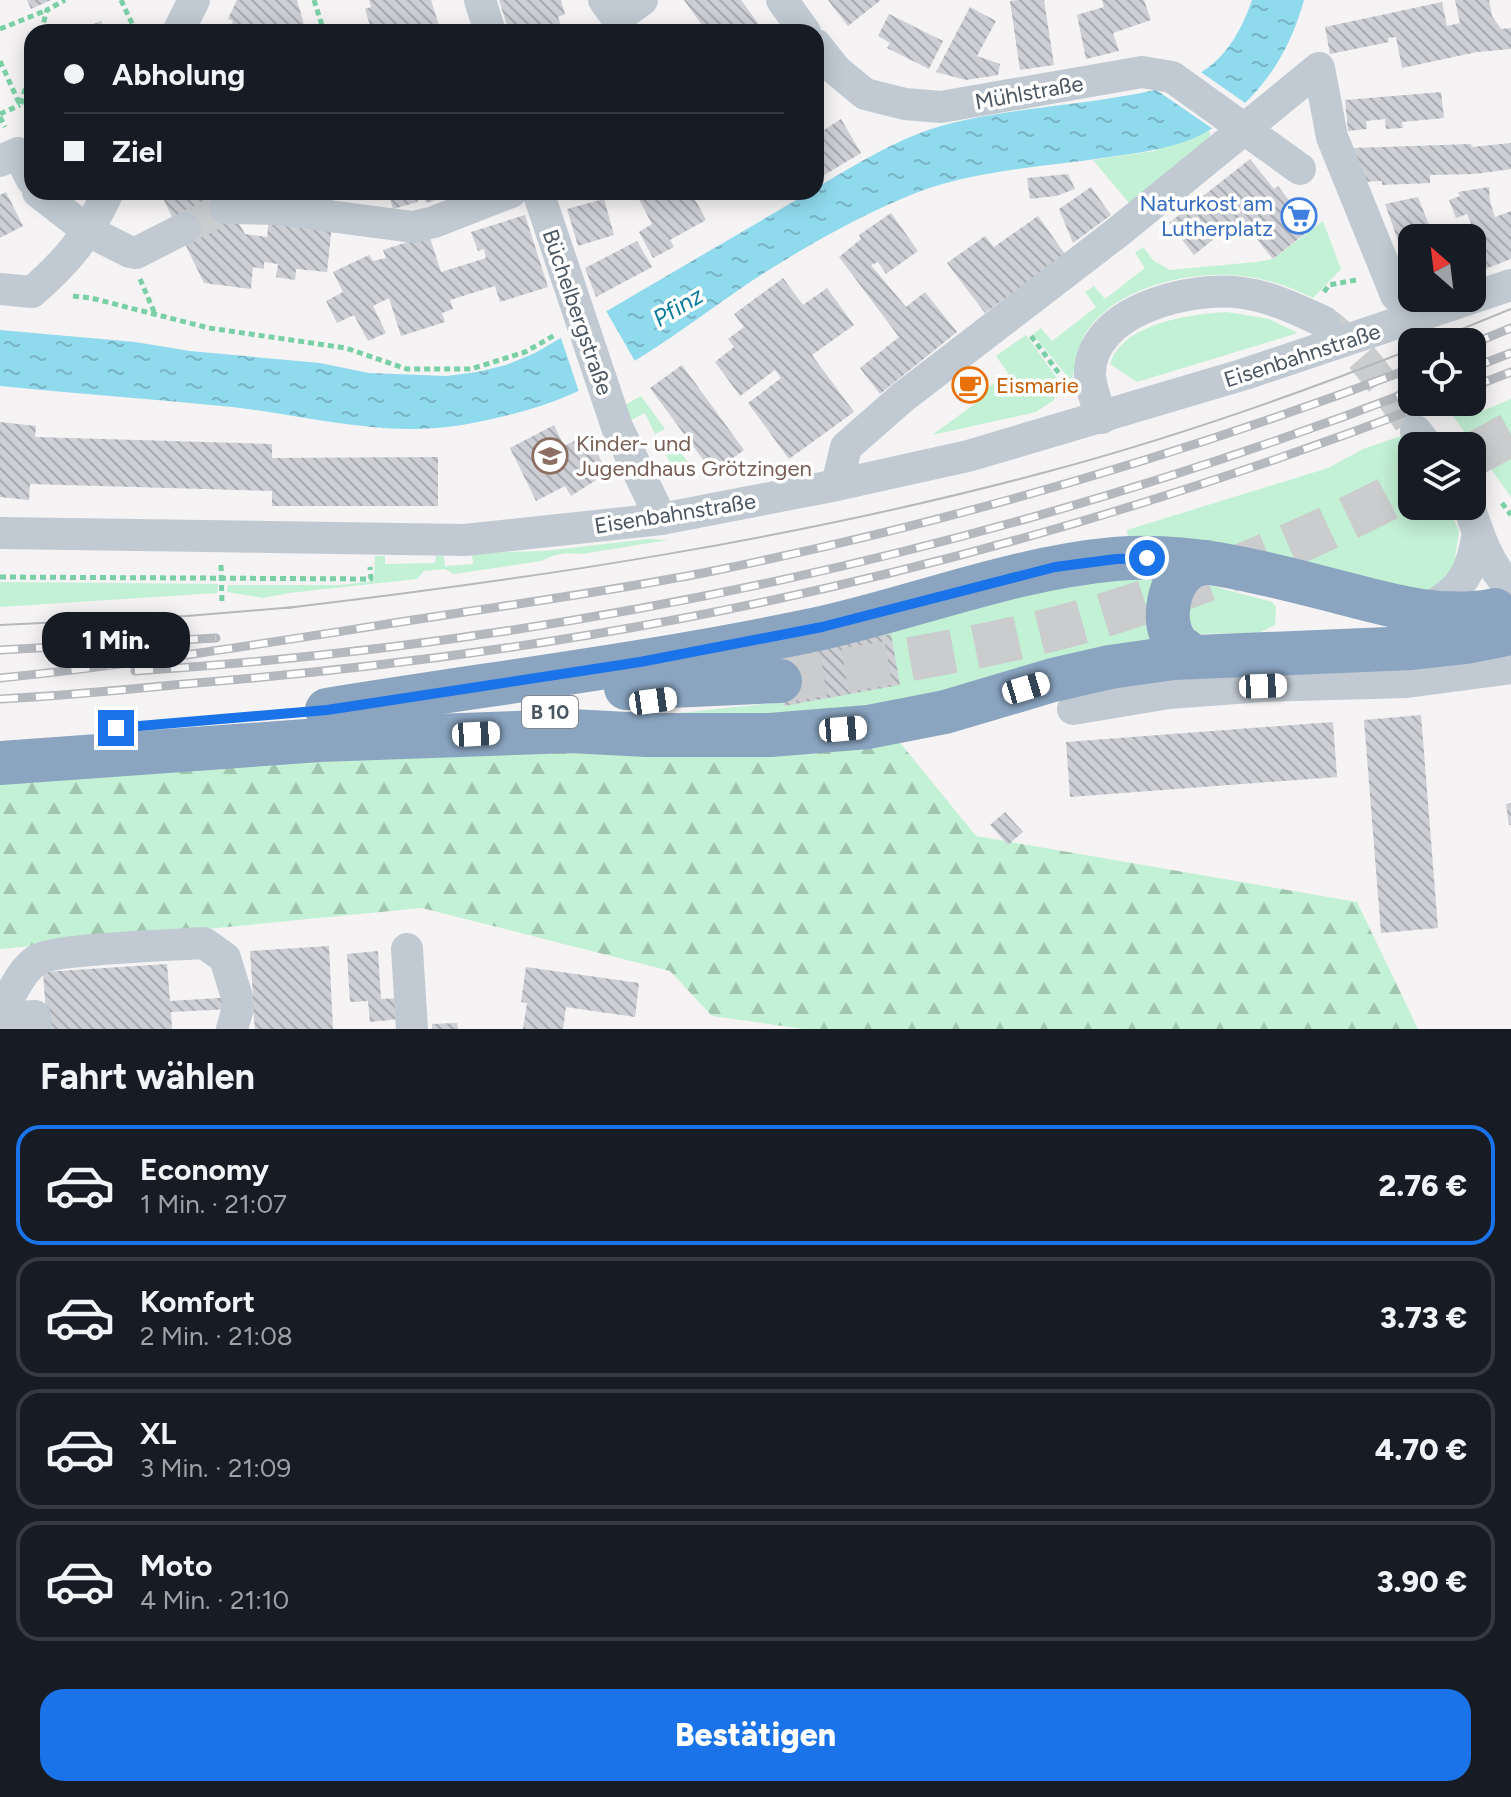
<!DOCTYPE html>
<html lang="de">
<meta charset="utf-8">
<style>
:root{--surface:#171b24;--page:#242831;--text:#f1f3f6;--muted:#9ea1a6;--line:#363941;--accent:#1a73e8}
body{margin:0;font-family:Figtree,sans-serif;background:var(--page);color:var(--text);height:100vh;display:flex;flex-direction:column;font-size:30px;white-space:nowrap}
*{box-sizing:border-box;margin:0}
p{font-size:26px;color:var(--muted)}
.icon{flex:none;width:44px;height:44px;fill:none;stroke:currentColor;stroke-width:2;stroke-linecap:round;stroke-linejoin:round}
.map{position:relative;height:1029px;overflow:hidden}
.details{display:flex;flex-direction:column;background:var(--surface);flex:1}
.details>*{flex:none}
.hud{position:absolute;left:24px;top:24px;width:800px;height:176px;border-radius:24px;box-shadow:0 4px 20px #0003;display:grid;align-content:center;height:176px;padding:0 40px;background:var(--surface)}
.needle{width:52px;rotate:332deg}
.buttons{position:absolute;left:1398px;top:224px;display:grid;gap:16px}
.buttons a{display:grid;place-items:center;width:88px;height:88px;border-radius:16px;background:var(--surface);box-shadow:0 4px 20px #0003;font-size:40px}
.end{position:absolute;width:36px;height:36px;margin:-18px;border:10px solid #1a73e8;background:#fff;box-shadow:0 0 0 4px #fff}
.from{border-radius:50%}
.bubble{position:absolute;height:56px;border-radius:24px;background:var(--surface);box-shadow:0 4px 20px #0003;font-size:26px;font-weight:800;line-height:56px;text-align:center}
.car{position:absolute;width:24px;height:48px;margin:-24px -12px;border-radius:10px;box-shadow:0 0 6px 2px #0007;background:linear-gradient(#fff 24%,#345 0 40%,#fff 0 76%,#345 0 86%,#fff 0)}
.hud b{display:flex;align-items:center;gap:28px;height:76px;font-size:30px}
.hud b+b{border-top:2px solid var(--line)}
.hud i{width:20px;height:20px;background:var(--text)}
ul{padding:0;list-style:none}
li{display:flex;align-items:center;gap:24px;height:120px;margin:0 16px 12px;padding:0 24px;border:4px solid var(--line);border-radius:24px}
li div{flex:1}
li b{display:block;font-size:30px}
li em{font-style:normal;font-weight:800}
li.selected{border-color:var(--accent)}
li>.icon{width:72px;height:72px;stroke-width:1.5}
h2{padding:0 40px;font-size:36px;line-height:96px}
.action{display:flex;gap:16px;margin-top:auto;padding:16px 40px}
.action a{flex:1;height:92px;border-radius:24px;background:var(--accent);color:#fff;font-size:32px;font-weight:800;line-height:92px;text-align:center}
.map>svg:first-child{display:block}
</style>
<div class="map">
<svg width="1511" height="1029" viewBox="0 0 1511 1029">
<defs>
<pattern id="forest-firs" width="22" height="20" patternUnits="userSpaceOnUse" patternTransform="scale(2)"><rect width="22" height="20" fill="#c3f1d5"/><path d="M5 1l3.5 6h-7zM16 11l3.5 6h-7z" fill="#a0c6b0"/></pattern>
<pattern id="water-ripples" width="26" height="14" patternUnits="userSpaceOnUse" patternTransform="scale(2)"><rect width="26" height="14" fill="#90daee"/><path d="M2 4q2-2 4 0t4 0M15 11q2-2 4 0t4 0" fill="none" stroke="#78b4c4"/></pattern>
<pattern id="building-back-hatch" width="6" height="6" patternUnits="userSpaceOnUse" patternTransform="scale(2)"><rect width="6" height="6" fill="#cdcfd5"/><path d="M-1 5l2 2M0 0l6 6M5-1l2 2" fill="none" stroke="#a8abb0"/></pattern>
</defs>
<rect width="100%" height="100%" fill="#f5f3f3"/>
<g fill="#c3f1d5">
<polygon points="1208,131 1210,132 1210,141 1129,203 1093,160 1154,151"/>
<path d="M1323,221L1341,269L1313,298C1287,285 1259,276 1229,275C1178,273 1108,291 1082,339L1085,341L1071,381L1033,334L1041,328L1052,341L1096,307L1085,292L1094,286L1105,299L1145,268L1135,253L1143,247L1154,261L1170,270L1256,262L1273,259Z"/>
<path d="M1227,312L1269,319L1298,333L1137,382L1110,364C1122,323 1191,314 1227,312Z"/>
<polygon points="1026,335 1059,381 1054,400 1036,412 932,435 976,403 974,398 1008,373 996,356"/>
<polygon points="641,396 665,429 655,434 645,413 627,422 621,407"/>
<polygon points="1511,399 1511,497 1453,416 1465,411 1475,414"/>
<polygon points="1401,436 1412,453 1412,506 1448,506 1459,531 1454,566 1456,568 1427,597 1128,538 1127,530 1328,468 1363,449"/>
<polygon points="673,442 689,464 691,473 684,477 655,480 674,471 662,447"/>
<path d="M648,539L668,540L582,554C567,552 554,554 541,561L454,574L445,569L424,571L417,579L289,593L263,598L227,592L228,585H340L374,581L375,556H385V564L435,563L436,556H444L445,566L473,564L472,553L544,551Z"/>
<polygon points="1153,568 1156,642 905,710 651,716 783,702 899,685 643,673"/>
<polygon points="0,582 218,584 217,593 0,607"/>
<polygon points="1209,585 1272,602 1276,607 1275,625 1259,633 1198,634 1190,627 1188,595 1202,586"/>
</g>
<polygon fill="url(#forest-firs)" points="892,733 976,836 1357,902 1418,1029 804,1029 712,1016 670,971 422,908 0,949 0,784 266,762"/>
<path fill="url(#water-ripples)" d="M1252,0H1304C1289,55 1258,102 1208,131C1179,148 1143,152 1110,157C1046,167 979,169 918,192C865,213 813,242 764,273C702,313 642,364 574,393C538,409 501,418 462,425C383,438 310,416 232,407C155,399 77,394 0,386V330L135,342L190,351L320,363L369,373L446,376L477,372L506,365L535,353L810,192H816V188C857,164 901,136 948,124C999,111 1053,107 1106,99C1137,94 1172,89 1200,73C1227,57 1242,29 1252,0Z"/>
<g fill="#f5f3f3">
<polygon points="1198,70 1248,105 1213,129 1152,87"/>
<polygon points="605,309 636,363 580,395 560,335"/>
</g>
<g fill="url(#building-back-hatch)">
<polygon points="27,0 51,0 31,9"/>
<polygon points="237,0 297,0 305,28 288,32 228,32 233,21 228,19"/>
<polygon points="369,0 431,0 441,32 372,32 365,9 371,7"/>
<polygon points="499,0 561,0 565,14 558,17 563,32 509,32"/>
<polygon points="684,0 741,0 764,32 707,32"/>
<polygon points="828,0 881,0 848,26"/>
<polygon points="1019,0 1044,0 1054,65 1020,70 1010,1"/>
<polygon points="1102,0 1144,0 1151,20 1113,33 1119,51 1086,59 1077,15 1104,7"/>
<polygon points="1455,0 1489,0 1492,16 1501,29 1511,28 1511,49 1477,52 1402,68 1396,37 1388,38 1389,42 1330,54 1325,27 1442,2 1447,26 1460,23"/>
<polygon points="970,7 996,21 977,56 1000,64 998,75 966,80 936,72"/>
<polygon points="889,14 943,41 929,69 887,48 890,43 878,36"/>
<polygon points="101,21 106,32 74,32"/>
<polygon points="1441,92 1444,118 1402,122 1403,128 1386,129 1385,119 1366,121 1367,129 1348,131 1345,100"/>
<polygon points="816,115 824,130 841,119 861,153 816,180"/>
<polygon points="1511,143 1511,169 1475,174 1430,175 1430,183 1382,185 1382,181 1361,182 1354,148 1471,144 1472,147"/>
<polygon points="1250,159 1274,189 1278,186 1294,207 1299,203 1316,225 1273,259 1250,231 1240,238 1231,225 1194,255 1169,223"/>
<polygon points="1068,174 1075,189 1056,196 1030,199 1027,178"/>
<polygon points="1091,187 1111,215 1073,243 1059,209"/>
<polygon points="1489,187 1490,202 1495,217 1511,211 1511,259 1472,274 1472,238 1440,238 1472,226 1467,214 1456,218 1449,200 1460,196 1458,192"/>
<polygon points="6,192 23,226 0,238 0,195"/>
<polygon points="160,192 221,192 245,234 267,237 269,218 332,225 327,272 296,269 295,280 276,277 278,264 264,262 264,269 253,267 251,289 204,283"/>
<polygon points="318,192 333,193 332,203 317,201"/>
<polygon points="388,192 415,192 418,202 393,209"/>
<polygon points="422,192 459,192 459,193 426,203"/>
<polygon points="635,192 691,192 706,220 670,240 674,247 653,258 639,232 652,224"/>
<polygon points="1418,197 1434,238 1412,238 1412,280 1385,204"/>
<polygon points="604,199 614,235 578,246 567,209"/>
<polygon points="891,213 918,251 886,274 878,262 871,265 906,307 925,292 957,332 880,394 860,368 899,337 839,257 861,239 859,235"/>
<polygon points="525,215 548,287 500,302 495,286 450,300 453,309 442,313 445,322 401,336 389,298 373,306 386,333 368,341 354,315 337,323 326,301 343,292 333,272 369,255 373,261 386,258 383,250 429,235 441,272 486,258 484,249 478,251 471,232"/>
<polygon points="1038,216 1065,254 985,313 947,263 985,236 994,247"/>
<polygon points="637,241 652,267 596,297 585,268"/>
<polygon points="783,278 803,305 827,288 854,325 812,355 854,412 789,459 748,403 781,378 775,370 740,396 715,362 734,347 728,339 744,327 734,314"/>
<polygon points="682,365 744,450 713,473 650,388"/>
<polygon points="977,374 986,386 966,401 957,389"/>
<polygon points="0,422 36,426 35,437 272,444 272,458 438,457 438,506 272,506 272,491 30,484 29,500 0,497"/>
<polygon points="554,425 564,446 588,434 607,473 571,496 565,486 536,501 510,448"/>
<polygon points="891,634 900,685 784,706 775,655"/>
<polygon points="1421,715 1438,928 1381,933 1364,720"/>
<polygon points="1333,722 1337,777 1070,797 1066,742"/>
<polygon points="1511,803 1511,825 1509,825 1506,804"/>
<polygon points="1005,812 1023,832 1008,845 990,825"/>
<polygon points="329,946 333,1029 255,1029 253,1008 171,1012 172,1029 47,1029 43,972 167,964 170,1001 253,996 250,951"/>
<polygon points="378,951 381,999 399,998 400,1019 370,1022 368,1001 350,1002 347,954"/>
<polygon points="526,967 639,983 635,1017 566,1007 563,1029 523,1029 527,1003 521,1002"/>
<polygon points="457,1023 458,1029 432,1029 432,1024"/>
</g>
<g fill="none" stroke-linecap="round" stroke-linejoin="round">
<g stroke="#caccce" stroke-width="32" stroke-dasharray="32 16" stroke-linecap="butt">
<polyline points="185,228 225,208"/>
<path d="M1327,324C1364,353 1389,393 1416,431"/>
</g>
<g stroke="#caccce" stroke-width="44" stroke-dasharray="44 22" stroke-linecap="butt">
<polyline points="1472,455 1511,434"/>
<path d="M780,681C891,662 1013,645 1120,610C1218,579 1321,534 1412,486"/>
</g>
<g stroke="#7ad0a6" stroke-width="5" stroke-dasharray="6 4" stroke-linecap="butt">
<polyline points="121,0 136,32"/>
<polyline points="314,0 324,32"/>
<polyline points="0,29 47,10"/>
<polyline points="41,32 47,10 65,0"/>
<polyline points="0,61 20,105"/>
<polyline points="21,104 32,64"/>
<polyline points="0,114 20,105"/>
<polyline points="0,117 5,127"/>
<polyline points="140,279 155,314"/>
<polyline points="1324,292 1329,285 1356,280"/>
<polyline points="73,296 91,298 209,328 346,348 407,369 471,369 525,352 555,335"/>
<polyline points="1031,336 1061,376"/>
<polyline points="1472,464 1484,479"/>
<polyline points="1502,503 1511,515"/>
<polyline points="221,565 222,604"/>
<polyline points="0,577 371,579 370,567"/>
</g>
<g stroke="#c1cad2" stroke-width="32">
<polyline points="480,0 490,32"/>
<polyline points="604,0 617,18 642,0"/>
<polyline points="782,0 805,32"/>
<polyline points="178,32 194,0"/>
<polyline points="816,45 836,70 865,94 905,104 941,107 1142,72 1172,77 1300,169"/>
<polyline points="0,161 18,153 32,180"/>
<polyline points="38,192 88,231 130,252 136,253 185,228"/>
<polyline points="538,192 617,427 661,519"/>
<polyline points="225,208 276,209 413,227 434,222 511,192"/>
<path d="M0,289L32,292C68,261 88,236 108,192"/>
<path d="M1102,418C1097,404 1091,390 1090,376C1088,310 1192,285 1243,293C1272,297 1298,310 1324,322"/>
<polyline points="1416,431 1427,446"/>
<polyline points="837,485 846,447 903,397 1118,232 1319,68 1332,137 1396,295"/>
<path d="M1469,506C1478,534 1489,567 1511,588"/>
<polyline points="0,533 465,540 661,519 837,485 968,456 1245,374 1511,285"/>
<path d="M1419,613C1460,592 1471,578 1478,532"/>
<polyline points="1073,709 1169,693 1263,686 1407,682 1511,668"/>
<polyline points="407,949 412,1029"/>
<polyline points="0,1018 35,1016 36,1029"/>
<path d="M1,1029C0,1010 20,971 37,960C53,949 176,945 204,943L225,958L237,997"/>
<polyline points="232,1029 238,1008"/>
</g>
<g stroke="#8ba5c1" stroke-width="44">
<path d="M1194,657C1188,652 1178,647 1174,640C1162,619 1168,583 1188,569C1192,566 1200,564 1206,562"/>
<polyline points="626,688 780,681"/>
<path d="M327,710C492,683 659,663 822,628C919,606 1015,568 1115,559C1190,552 1264,573 1335,591C1389,605 1439,621 1495,610"/>
<polyline points="0,763 320,740 570,731 647,735 770,735 868,727 945,712 1053,680 1110,667 1173,658 1412,648 1466,642 1511,633"/>
</g>
<g stroke="#b5b8bd" stroke-width="2">
<polyline points="1430,342 1511,309"/>
<path d="M286,608C541,578 797,539 1046,472C1170,439 1293,396 1412,349"/>
<polyline points="0,625 187,616 295,607"/>
</g>
<defs>
<g id="rail">
<polyline points="1472,344 1511,328"/>
<polyline points="1472,368 1511,353"/>
<polyline points="1472,387 1511,372"/>
<polyline points="0,650 216,638"/>
<path d="M135,671C572,643 1003,548 1412,391"/>
<path d="M0,678C142,664 284,640 426,618C522,603 618,590 713,571C952,522 1185,454 1412,368"/>
<path d="M0,699C61,696 123,690 184,684C322,673 458,657 595,634C881,586 1162,506 1433,402"/>
</g>
</defs>
<use href="#rail" stroke="#b5b8bd" stroke-width="9"/>
<use href="#rail" stroke="#fff" stroke-width="6" stroke-dasharray="18" stroke-linecap="butt"/>
</g>
<g fill="none" stroke-linecap="round" stroke-linejoin="round">
<polyline stroke="#1a73e8" stroke-width="10" points="116,728 327,710 640,662 822,627 1055,567 1116,559 1147,558"/>
</g>
<defs>
<symbol id="supermarket-ring" viewBox="-11 -11 22 22"><circle r="9.5" fill="#fff" stroke="#3f7fe0" stroke-width="1.5"/><path d="M-6-5.5h2.5l.6 2H6L4.5 2H-2.5L-4.4-4H-6ZM-1.5 3.2a1.3 1.3 0 1 0 .1 0ZM3 3.2a1.3 1.3 0 1 0 .1 0Z" fill="#3f7fe0"/></symbol>
<symbol id="cafe-ring" viewBox="-11 -11 22 22"><circle r="9.5" fill="#fff" stroke="#e8710a" stroke-width="1.5"/><path d="M-5.5-4.5H6V0H3Q3 3.5 0 3.5H-2.5Q-5.5 3.5-5.5 0ZM3-3.2v2h1.7v-2ZM-6 4.5H4V6H-6Z" fill="#e8710a"/></symbol>
<symbol id="school-ring" viewBox="-11 -11 22 22"><circle r="9.5" fill="#fff" stroke="#8d6e63" stroke-width="1.5"/><path d="M0-5L7-2L0 1L-7-2ZM-4 1L0 2.5L4 1V4Q0 6-4 4Z" fill="#8d6e63"/></symbol>
</defs>
<g fill-rule="evenodd">
<use href="#supermarket-ring" x="1279" y="196" width="40" height="40"/>
<use href="#cafe-ring" x="950" y="365" width="40" height="40"/>
<use href="#school-ring" x="530" y="436" width="40" height="40"/>
</g>
<g text-anchor="middle" stroke-width="7" stroke-linejoin="round" paint-order="stroke">
<rect fill="#fff" stroke="#808990" stroke-width="2" x="522" y="696" width="56" height="32" rx="6"/>
<g font-size="20" font-weight="bold" fill="#4a5661">
<text x="550" y="719">B 10</text>
</g>
<g font-size="22" fill="#4a5661" stroke="#fff">
<text transform="translate(1029 92) rotate(-10)" y="8">Mühlstraße</text>
<text transform="translate(578 312) rotate(71)" y="8">Büchelbergstraße</text>
<text transform="translate(1302 355) rotate(-18)" y="8">Eisenbahnstraße</text>
<text transform="translate(675 513) rotate(-9)" y="8">Eisenbahnstraße</text>
</g>
<g font-size="22" fill="#366cbe" stroke="#fff" text-anchor="end">
<text x="1273" y="211">Naturkost am<tspan x="1273" dy="25">Lutherplatz</tspan></text>
</g>
<g font-size="22" fill="#c56008" stroke="#fff" text-anchor="start">
<text x="996" y="393">Eismarie</text>
</g>
<g font-size="22" fill="#785e54" stroke="#fff" text-anchor="start">
<text x="576" y="451">Kinder- und<tspan x="576" dy="25">Jugendhaus Grötzingen</tspan></text>
</g>
<g font-size="24" font-style="italic" fill="#0c7c9b" stroke="#fff">
<text transform="translate(678 307) rotate(-31)" y="8">Pfinz</text>
</g>
</g>
</svg>
<div class="buttons">
<a><svg class="needle" viewBox="-14 -14 28 28"><path d="M0-13l5 13h-10z" fill="#e53935"/><path d="M0 13l5-13h-10z" fill="#9ea1a6"/></svg></a>
<a><svg class="icon" aria-label="locate" viewBox="0 0 24 24"><circle cx="12" cy="12" r="6"/><path d="M12 2v4M12 18v4M2 12h4M18 12h4"/></svg></a>
<a><svg class="icon" aria-label="layers" viewBox="0 0 24 24"><path d="M12 4l9 5-9 5-9-5zM3 14l9 5 9-5"/></svg></a>
</div>
<i class="end from" style="left:1147px;top:558px"></i>
<i class="end" style="left:116px;top:728px"></i>
<div class="bubble" style="left:42px;top:612px;width:148px">1 Min.</div>
<i class="car" style="left:1263px;top:686px;rotate:88deg"></i>
<i class="car" style="left:1026px;top:688px;rotate:73deg"></i>
<i class="car" style="left:653px;top:701px;rotate:82deg"></i>
<i class="car" style="left:843px;top:729px;rotate:85deg"></i>
<i class="car" style="left:476px;top:734px;rotate:87deg"></i>
<div class="hud">
<b><i class="from"></i>Abholung</b>
<b><i></i>Ziel</b>
</div>
</div>
<section class="details">
<h2>Fahrt wählen</h2>
<ul>
<li class="selected"><svg class="icon" aria-label="car" viewBox="0 0 24 24"><path d="M5 17H2v-5l4-1 3-4h7l3 4 3 1v5h-3M9 17h6M6 11h13"/><circle cx="7" cy="17" r="2"/><circle cx="17" cy="17" r="2"/></svg><div><b>Economy</b><p>1 Min. · 21:07</p></div><em>2.76 €</em></li>
<li><svg class="icon" aria-label="car" viewBox="0 0 24 24"><path d="M5 17H2v-5l4-1 3-4h7l3 4 3 1v5h-3M9 17h6M6 11h13"/><circle cx="7" cy="17" r="2"/><circle cx="17" cy="17" r="2"/></svg><div><b>Komfort</b><p>2 Min. · 21:08</p></div><em>3.73 €</em></li>
<li><svg class="icon" aria-label="car" viewBox="0 0 24 24"><path d="M5 17H2v-5l4-1 3-4h7l3 4 3 1v5h-3M9 17h6M6 11h13"/><circle cx="7" cy="17" r="2"/><circle cx="17" cy="17" r="2"/></svg><div><b>XL</b><p>3 Min. · 21:09</p></div><em>4.70 €</em></li>
<li><svg class="icon" aria-label="car" viewBox="0 0 24 24"><path d="M5 17H2v-5l4-1 3-4h7l3 4 3 1v5h-3M9 17h6M6 11h13"/><circle cx="7" cy="17" r="2"/><circle cx="17" cy="17" r="2"/></svg><div><b>Moto</b><p>4 Min. · 21:10</p></div><em>3.90 €</em></li>
</ul>
<div class="action"><a>Bestätigen</a></div>
</section>
